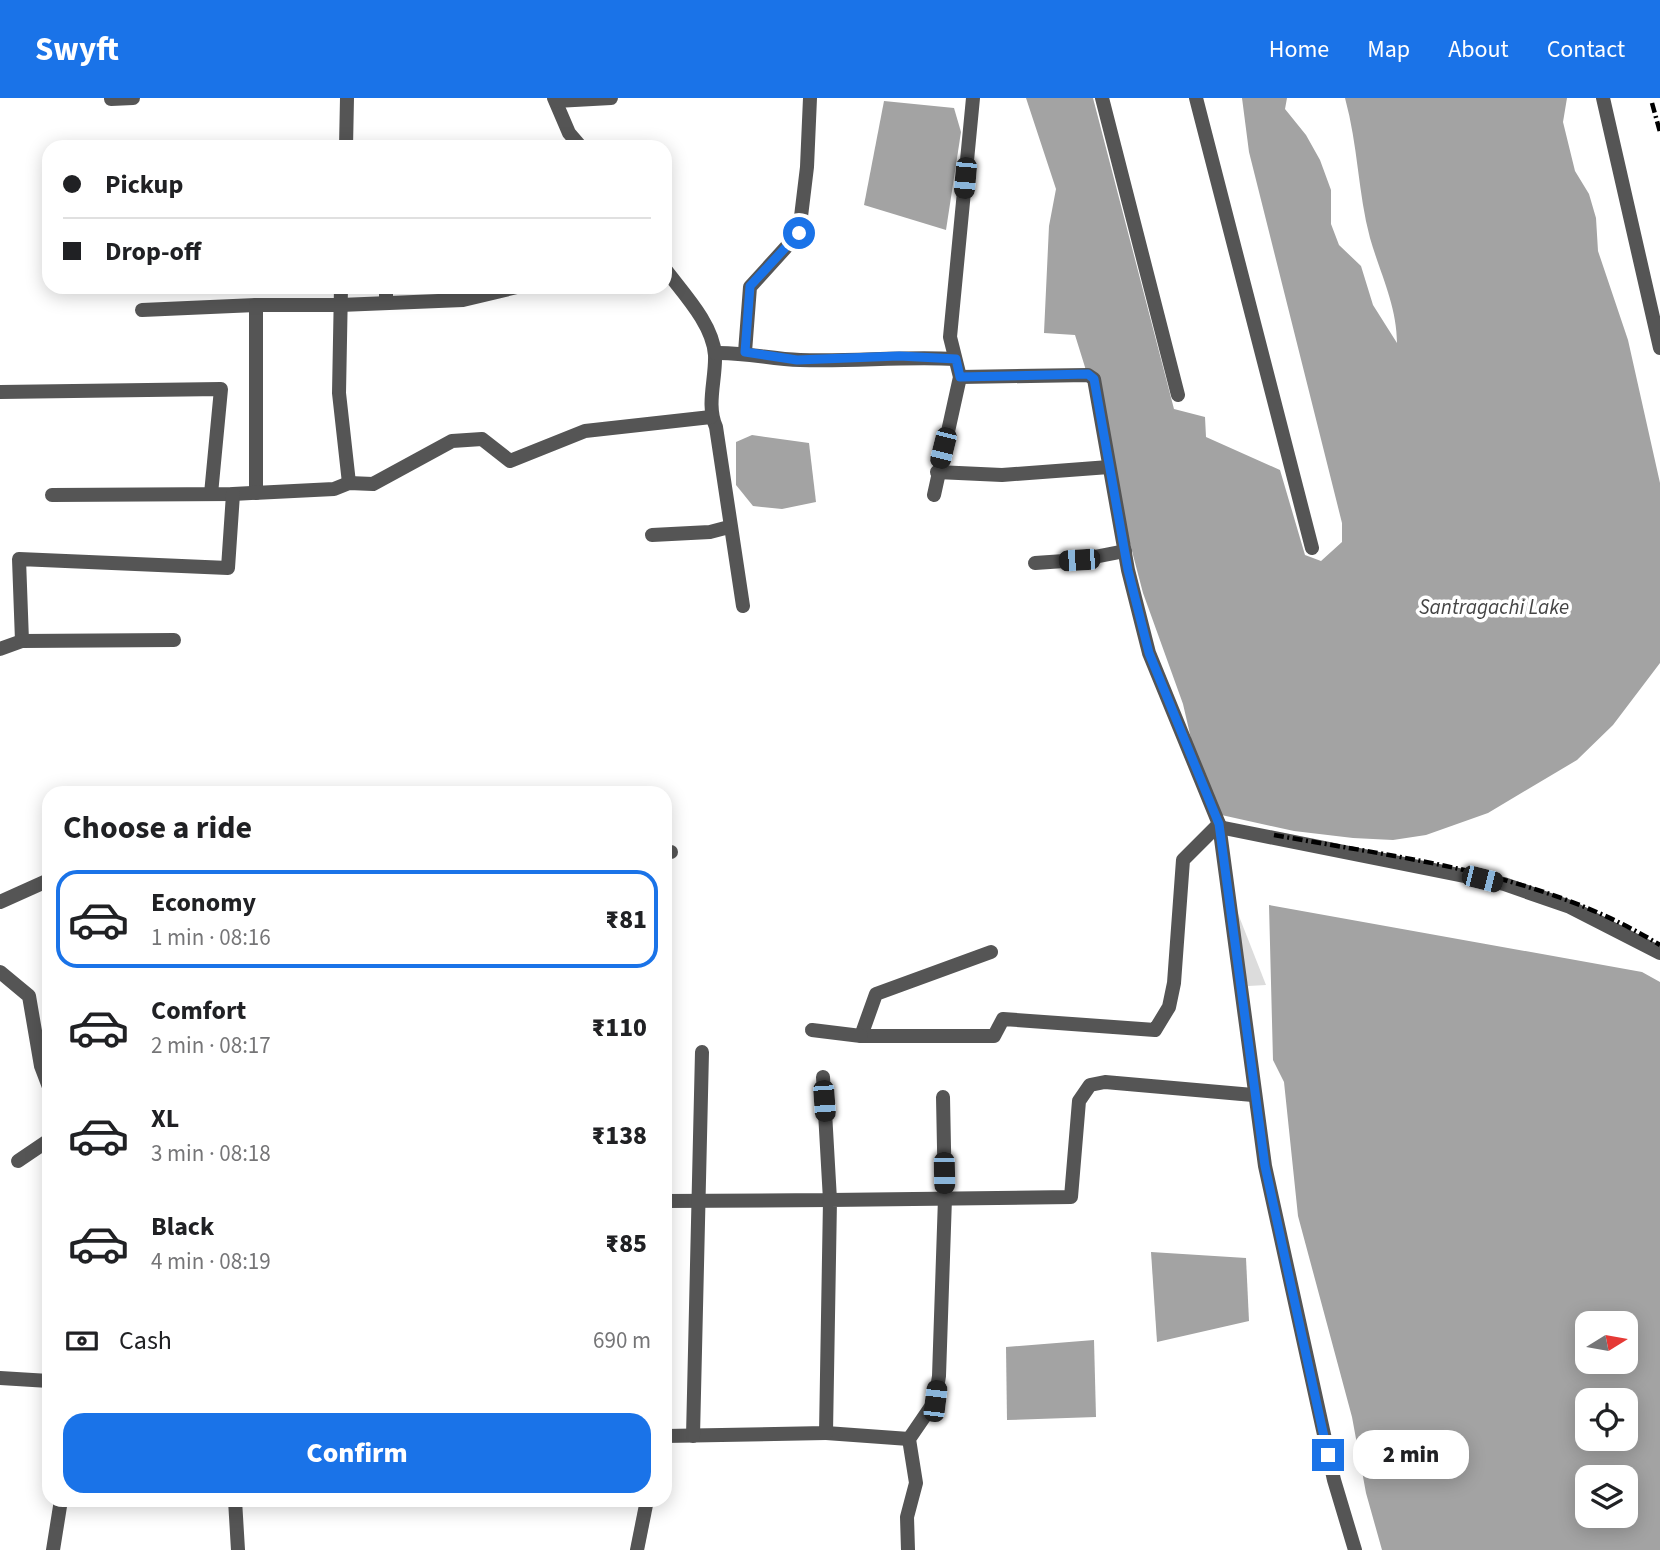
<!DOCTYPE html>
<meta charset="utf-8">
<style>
:root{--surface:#fff;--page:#f6f6f6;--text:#202124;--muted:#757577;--line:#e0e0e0;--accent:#1a73e8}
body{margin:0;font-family:"Source Sans 3",sans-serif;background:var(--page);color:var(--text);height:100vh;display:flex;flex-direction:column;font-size:26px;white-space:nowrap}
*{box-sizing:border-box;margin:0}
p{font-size:23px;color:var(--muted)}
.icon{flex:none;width:38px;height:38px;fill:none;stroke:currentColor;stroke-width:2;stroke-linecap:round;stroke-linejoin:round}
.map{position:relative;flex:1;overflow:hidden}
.details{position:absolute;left:42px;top:688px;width:630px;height:721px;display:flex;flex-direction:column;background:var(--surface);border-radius:21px;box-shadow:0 4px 18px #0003}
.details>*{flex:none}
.top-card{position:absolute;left:42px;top:42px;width:630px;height:154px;border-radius:21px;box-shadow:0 4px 18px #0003;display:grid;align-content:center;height:154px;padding:0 21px;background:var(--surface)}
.needle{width:46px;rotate:79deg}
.buttons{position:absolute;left:1575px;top:1213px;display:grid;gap:14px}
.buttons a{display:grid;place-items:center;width:63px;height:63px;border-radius:14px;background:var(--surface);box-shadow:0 4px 18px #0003;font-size:35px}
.end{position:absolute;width:32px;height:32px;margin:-16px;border:9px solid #1a73e8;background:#fff;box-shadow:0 0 0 4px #fff}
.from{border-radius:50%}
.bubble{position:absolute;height:49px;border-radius:21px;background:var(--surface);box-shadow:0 4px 18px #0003;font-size:23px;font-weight:800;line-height:49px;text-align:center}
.car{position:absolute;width:21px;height:42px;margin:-21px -10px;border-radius:9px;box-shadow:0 0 5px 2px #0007;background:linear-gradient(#222 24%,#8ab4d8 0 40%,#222 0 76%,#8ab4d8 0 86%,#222 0)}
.top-card b{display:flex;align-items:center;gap:24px;height:66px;font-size:26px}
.top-card b+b{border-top:2px solid var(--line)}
.top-card i{width:18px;height:18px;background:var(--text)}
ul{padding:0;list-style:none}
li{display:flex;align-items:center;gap:21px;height:98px;margin:0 14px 10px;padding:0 7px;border:4px solid transparent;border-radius:21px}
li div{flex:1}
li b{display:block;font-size:26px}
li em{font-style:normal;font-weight:800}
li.active{border-color:var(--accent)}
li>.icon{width:63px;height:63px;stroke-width:1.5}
h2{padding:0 21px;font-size:32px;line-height:84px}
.pay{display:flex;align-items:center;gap:18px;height:77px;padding:0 21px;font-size:26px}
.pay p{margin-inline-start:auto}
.button{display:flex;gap:14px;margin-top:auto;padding:14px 21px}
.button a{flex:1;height:80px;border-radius:21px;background:var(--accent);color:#fff;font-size:28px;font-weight:800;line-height:80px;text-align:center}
header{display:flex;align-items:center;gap:42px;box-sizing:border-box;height:98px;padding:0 35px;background:var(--accent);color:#fff}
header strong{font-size:33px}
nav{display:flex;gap:38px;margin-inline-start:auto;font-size:24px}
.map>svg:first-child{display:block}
</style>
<header>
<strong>Swyft</strong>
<nav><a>Home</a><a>Map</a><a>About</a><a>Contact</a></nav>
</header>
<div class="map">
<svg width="1660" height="1452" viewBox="0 0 1660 1452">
<rect width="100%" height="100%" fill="#fff"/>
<polygon fill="#dcdcdc" points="1235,808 1266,887 1248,888 1236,842"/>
<g fill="#a3a3a3" fill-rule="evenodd">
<path d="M1026,0H1093L1174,311L1205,319L1206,339L1280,372L1305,457L1321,463L1342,444V425L1249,54L1242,0H1287L1285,11L1306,37L1320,62L1331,92V126L1339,147L1361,168L1373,207L1397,245C1397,208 1380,175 1370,140C1358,95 1358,47 1345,0H1567L1563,24L1575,73L1589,96L1596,120L1598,153L1628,242L1660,385V565L1613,627L1577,662L1488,715L1426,737L1393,742L1353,740L1294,733L1208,714L1183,606L1143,495L1122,415L1108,343L1075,237L1044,235L1049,128L1056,91Z"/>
<polygon points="884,3 954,10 961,34 946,132 864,107"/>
<polygon points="752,337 809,345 816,404 782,411 753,408 736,387 736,344"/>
<path d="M1269,807L1642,874L1660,884V1452H1382L1366,1395L1352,1319L1298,1118L1284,984L1273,962ZM1626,1225V1264H1587V1225ZM1587,1302H1626V1340H1587ZM1587,1379H1626V1418H1587Z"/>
<polygon points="1151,1154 1246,1160 1249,1223 1157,1244"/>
<polygon points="1094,1242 1096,1319 1007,1322 1006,1249"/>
</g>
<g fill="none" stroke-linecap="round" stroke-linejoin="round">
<g stroke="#555" stroke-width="14">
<polyline points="554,0 569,35 581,49"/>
<polyline points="1102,0 1178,297"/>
<polyline points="1196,0 1312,450"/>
<polyline points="1603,0 1660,250"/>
<polyline points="111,1 133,0"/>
<polyline points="556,3 611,0"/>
<polyline points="346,49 347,0"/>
<path d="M665,171C683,195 713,226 715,257C716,281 706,307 716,329L743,508"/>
<polyline points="341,189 339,295 349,385"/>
<polyline points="386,205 386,189"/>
<polyline points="142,212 256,207"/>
<polyline points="745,254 750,189 799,135 807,69 810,0"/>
<path d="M715,255C744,254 771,261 800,262C852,264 903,258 955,261"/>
<polyline points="960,279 1088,277 1094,281 1128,472 1149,555 1219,726 1265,1068 1334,1382 1355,1452"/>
<polyline points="0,294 221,291 211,396"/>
<polyline points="937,374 1002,377 1109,369"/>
<polyline points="256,395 256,207 340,207 463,202 517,189"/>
<polyline points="52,397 233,396 334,391 349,385 373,386 452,343 482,341 510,363 585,333 711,319"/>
<polyline points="934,397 960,279 950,239 973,0"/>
<polyline points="652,437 710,434 729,429"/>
<polyline points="1035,465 1079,462 1125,453"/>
<polyline points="22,543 19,461 228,470 233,396"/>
<polyline points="0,551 22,543 174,542"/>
<polyline points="1219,729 1504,786 1570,809 1660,855"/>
<polyline points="665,754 671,754"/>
<polyline points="0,804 49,782"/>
<polyline points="991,854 876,896 861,938 994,938 1003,921 1155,932 1169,909 1174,885 1183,762 1219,726"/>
<polyline points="0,874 29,898 41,968 49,989"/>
<polyline points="812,932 861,938"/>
<polyline points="18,1063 49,1042"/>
<polyline points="665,1103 830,1102 823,979"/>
<polyline points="0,1280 49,1283"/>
<polyline points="826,1335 909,1341"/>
<polyline points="665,1338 826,1335 830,1102 1071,1099 1079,1003 1090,987 1105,984 1253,997"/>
<polyline points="693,1338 702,954"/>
<polyline points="235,1402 238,1452"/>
<polyline points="53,1452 61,1402"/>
<polyline points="637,1452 647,1402"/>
<polyline points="908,1452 907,1419 916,1385 909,1341 935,1303 939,1278 945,1100 943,999"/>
</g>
<g stroke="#000" stroke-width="4.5" stroke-dasharray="10 3.5 2 3.5" stroke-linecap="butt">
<polyline points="1652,5 1660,34"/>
<path d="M1274,737C1406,761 1543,775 1660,847"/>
</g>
</g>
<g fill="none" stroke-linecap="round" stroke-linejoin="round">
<polyline stroke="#1a73e8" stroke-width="9" points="799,135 750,188 745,254 797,262 899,258 956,261 960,279 1088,276 1094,281 1128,472 1149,555 1219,726 1265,1068 1328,1357"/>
</g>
<g text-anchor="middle" stroke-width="7" stroke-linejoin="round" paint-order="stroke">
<g font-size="21" font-style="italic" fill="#444" stroke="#fff">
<text x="1494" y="516">Santragachi Lake</text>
</g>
</g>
</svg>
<div class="buttons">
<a><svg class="needle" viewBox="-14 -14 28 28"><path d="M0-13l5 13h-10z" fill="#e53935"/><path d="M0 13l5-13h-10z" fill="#757577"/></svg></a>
<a><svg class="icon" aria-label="locate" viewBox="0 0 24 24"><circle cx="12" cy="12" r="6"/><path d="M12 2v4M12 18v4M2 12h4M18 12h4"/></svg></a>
<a><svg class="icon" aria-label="layers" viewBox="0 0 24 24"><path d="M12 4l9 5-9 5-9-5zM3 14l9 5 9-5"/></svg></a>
</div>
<i class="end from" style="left:799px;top:135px"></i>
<i class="end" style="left:1328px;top:1357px"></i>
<div class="bubble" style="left:1353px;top:1332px;width:116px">2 min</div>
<i class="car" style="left:965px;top:80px;rotate:185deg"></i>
<i class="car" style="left:943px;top:350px;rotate:194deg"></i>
<i class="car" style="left:1079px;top:462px;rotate:266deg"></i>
<i class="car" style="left:1482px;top:781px;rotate:104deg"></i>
<i class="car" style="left:824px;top:1003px;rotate:176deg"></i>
<i class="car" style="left:944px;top:1075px;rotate:179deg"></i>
<i class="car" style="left:935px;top:1303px;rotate:7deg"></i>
<div class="top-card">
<b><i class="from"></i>Pickup</b>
<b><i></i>Drop-off</b>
</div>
<section class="details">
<h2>Choose a ride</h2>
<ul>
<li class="active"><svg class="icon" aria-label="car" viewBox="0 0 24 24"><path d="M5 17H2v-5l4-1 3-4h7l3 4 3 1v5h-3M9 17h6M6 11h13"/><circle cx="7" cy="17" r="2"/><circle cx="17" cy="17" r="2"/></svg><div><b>Economy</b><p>1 min · 08:16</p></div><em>₹81</em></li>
<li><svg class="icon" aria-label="car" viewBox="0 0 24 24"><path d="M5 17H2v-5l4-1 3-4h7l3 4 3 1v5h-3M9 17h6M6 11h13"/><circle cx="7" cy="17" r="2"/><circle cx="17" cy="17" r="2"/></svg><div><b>Comfort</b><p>2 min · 08:17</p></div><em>₹110</em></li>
<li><svg class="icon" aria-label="car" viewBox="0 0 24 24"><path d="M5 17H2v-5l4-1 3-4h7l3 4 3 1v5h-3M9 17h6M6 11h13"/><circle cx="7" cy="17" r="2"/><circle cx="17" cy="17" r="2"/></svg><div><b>XL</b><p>3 min · 08:18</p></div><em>₹138</em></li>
<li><svg class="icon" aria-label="car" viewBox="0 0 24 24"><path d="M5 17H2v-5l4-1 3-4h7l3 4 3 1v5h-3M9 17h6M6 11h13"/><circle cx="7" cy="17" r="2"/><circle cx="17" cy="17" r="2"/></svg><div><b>Black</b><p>4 min · 08:19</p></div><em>₹85</em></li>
</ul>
<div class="pay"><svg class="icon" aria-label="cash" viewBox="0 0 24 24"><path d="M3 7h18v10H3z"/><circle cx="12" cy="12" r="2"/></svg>Cash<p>690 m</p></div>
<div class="button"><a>Confirm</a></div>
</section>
</div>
